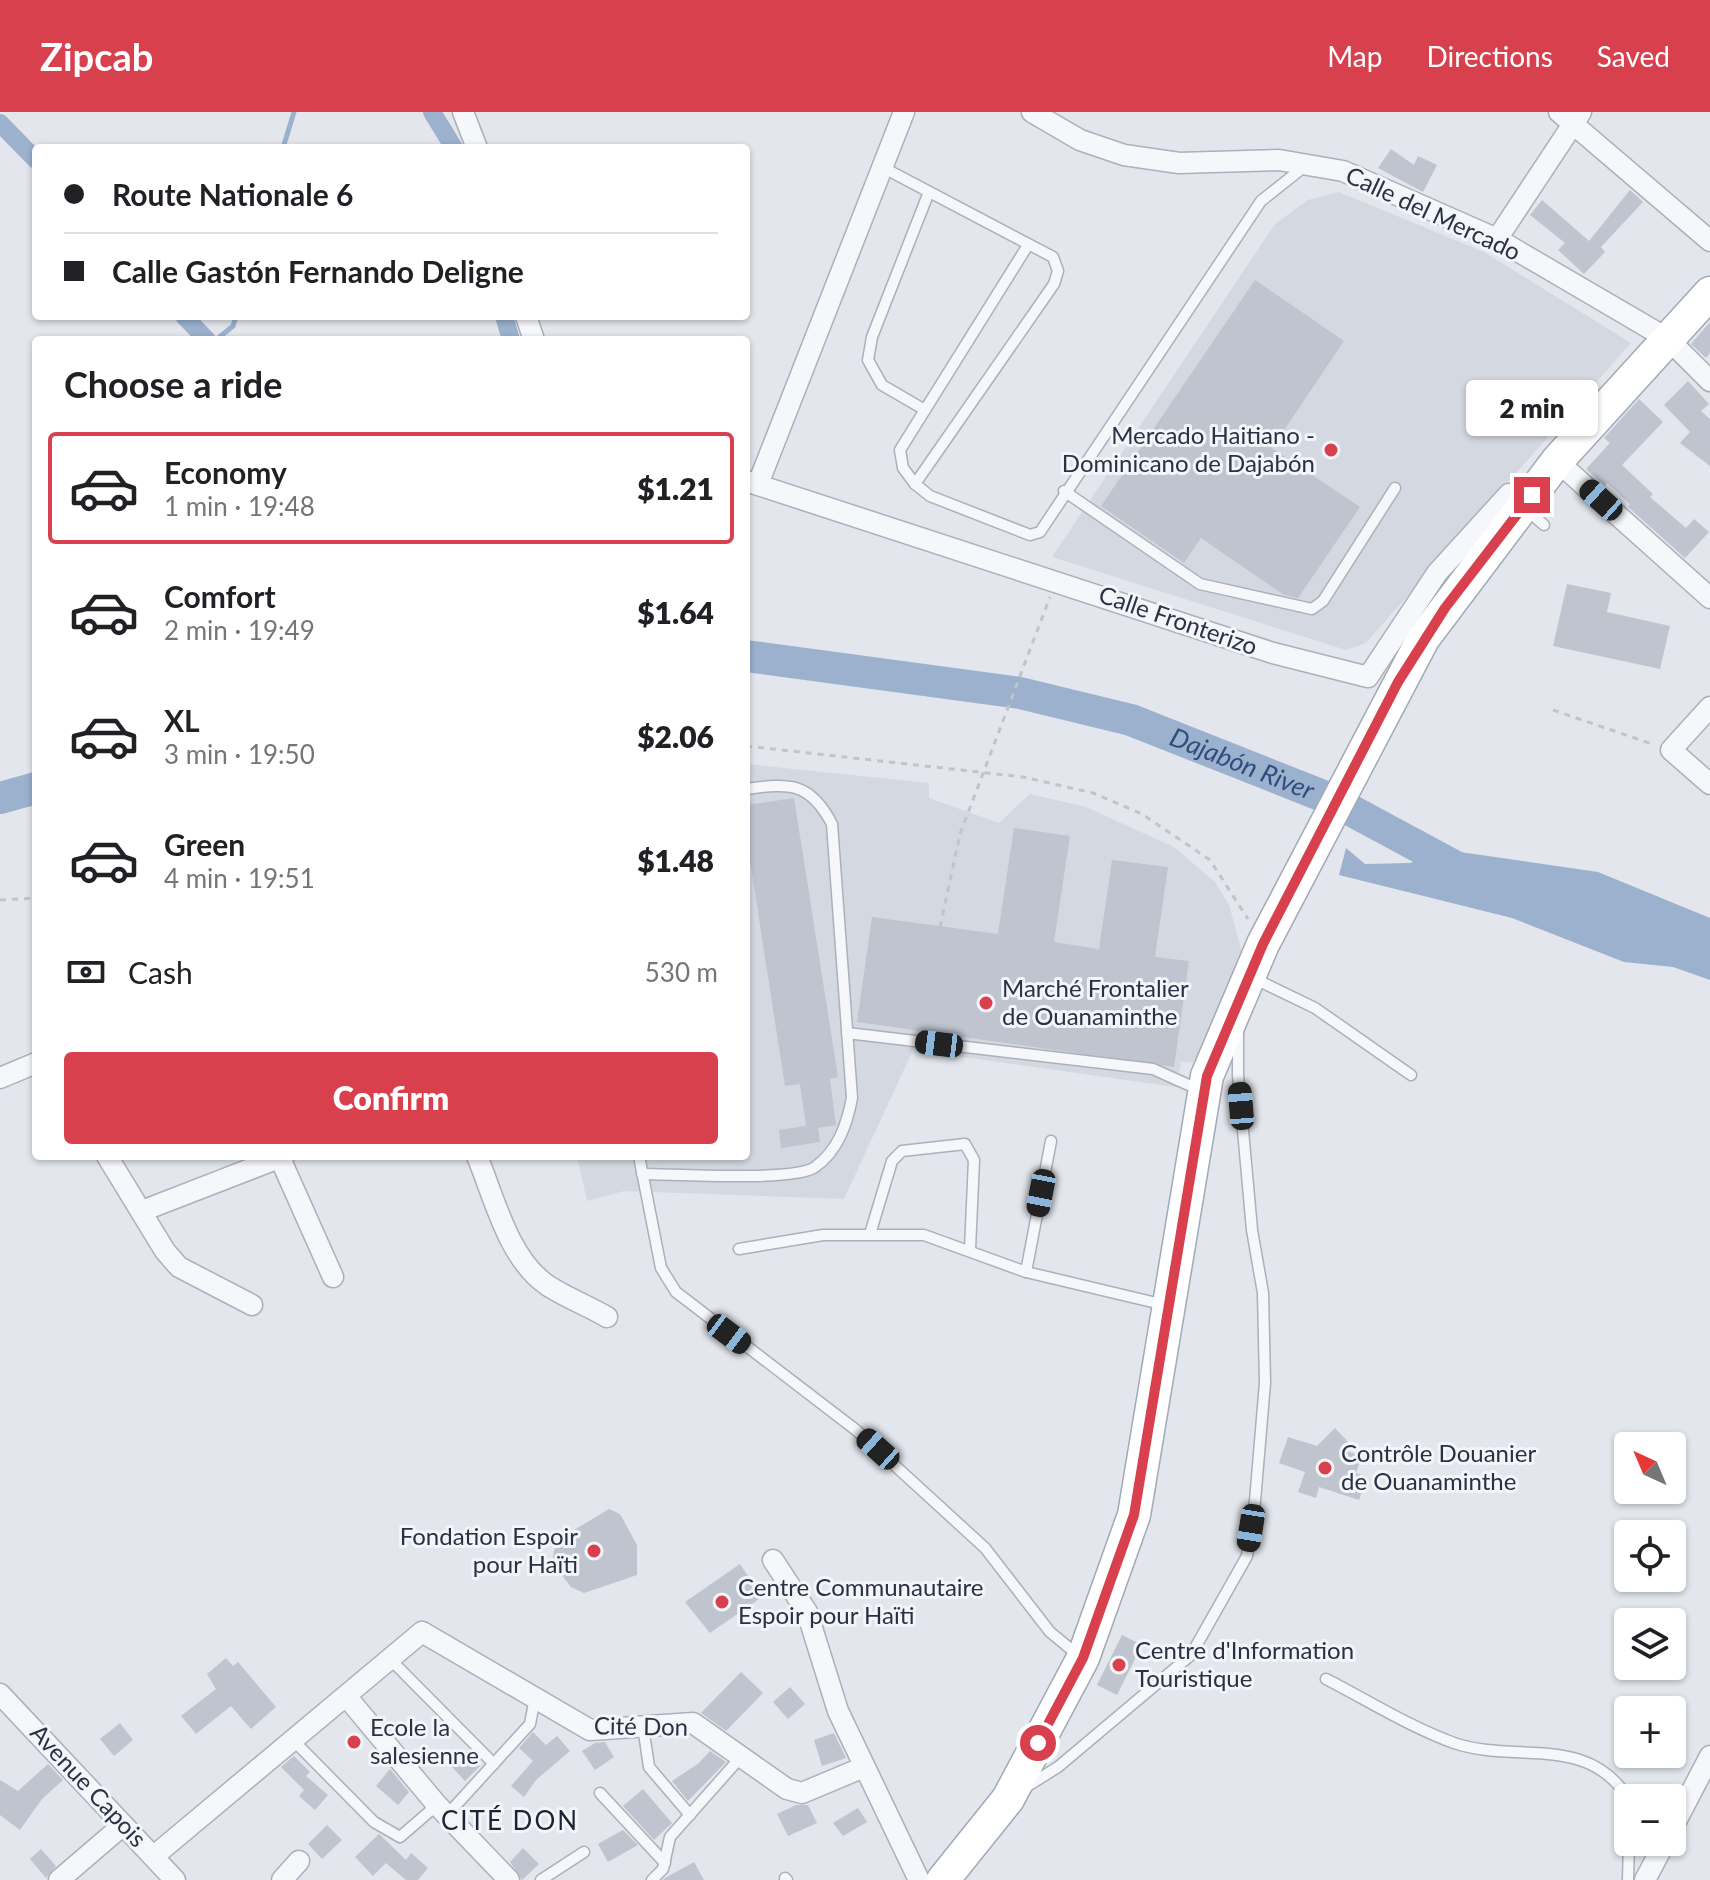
<!DOCTYPE html>
<meta charset="utf-8">
<style>
:root{--surface:#fff;--page:#f2f2f2;--text:#202124;--muted:#757577;--line:#e0e0e0;--accent:#d8404e}
body{margin:0;font-family:Lato,sans-serif;background:var(--page);color:var(--text);height:100vh;display:flex;flex-direction:column;font-size:30px;white-space:nowrap}
*{box-sizing:border-box;margin:0}
p{font-size:26px;color:var(--muted)}
.icon{flex:none;width:44px;height:44px;fill:none;stroke:currentColor;stroke-width:2;stroke-linecap:round;stroke-linejoin:round}
.map{position:relative;flex:1;overflow:hidden}
.sheet{position:absolute;left:32px;top:224px;width:718px;height:824px;display:flex;flex-direction:column;background:var(--surface);border-radius:8px;box-shadow:0 2px 6px #0004}
.sheet>*{flex:none}
.banner{position:absolute;left:32px;top:32px;width:718px;height:176px;border-radius:8px;box-shadow:0 2px 6px #0004;display:grid;align-content:center;height:176px;padding:0 32px;background:var(--surface)}
.needle{width:52px;rotate:316deg}
.tools{position:absolute;left:1614px;top:1320px;display:grid;gap:16px}
.tools a{display:grid;place-items:center;width:72px;height:72px;border-radius:8px;background:var(--surface);box-shadow:0 2px 6px #0004;font-size:40px}
.end{position:absolute;width:36px;height:36px;margin:-18px;border:10px solid #d8404e;background:#fff;box-shadow:0 0 0 4px #fff}
.from{border-radius:50%}
.bubble{position:absolute;height:56px;border-radius:8px;background:var(--surface);box-shadow:0 2px 6px #0004;font-size:26px;font-weight:800;line-height:56px;text-align:center}
.car{position:absolute;width:24px;height:48px;margin:-24px -12px;border-radius:10px;box-shadow:0 0 6px 2px #0007;background:linear-gradient(#222 24%,#8ab4d8 0 40%,#222 0 76%,#8ab4d8 0 86%,#222 0)}
.banner b{display:flex;align-items:center;gap:28px;height:76px;font-size:30px}
.banner b+b{border-top:2px solid var(--line)}
.banner i{width:20px;height:20px;background:var(--text)}
ul{padding:0;list-style:none}
li{display:flex;align-items:center;gap:24px;height:112px;margin:0 16px 12px;padding:0 16px;border:4px solid transparent;border-radius:8px}
li div{flex:1}
li b{display:block;font-size:30px}
li em{font-style:normal;font-weight:800}
li.selected{border-color:var(--accent)}
li>.icon{width:72px;height:72px;stroke-width:1.5}
h2{padding:0 32px;font-size:36px;line-height:96px}
.pay{display:flex;align-items:center;gap:20px;height:88px;padding:0 32px;font-size:30px}
.pay p{margin-inline-start:auto}
.action{display:flex;gap:16px;margin-top:auto;padding:16px 32px}
.action a{flex:1;height:92px;border-radius:8px;background:var(--accent);color:#fff;font-size:32px;font-weight:800;line-height:92px;text-align:center}
header{display:flex;align-items:center;gap:48px;box-sizing:border-box;height:112px;padding:0 40px;background:var(--accent);color:#fff}
header strong{font-size:38px}
nav{display:flex;gap:44px;margin-inline-start:auto;font-size:28px}
.map>svg:first-child{display:block}
</style>
<header>
<strong>Zipcab</strong>
<nav><a>Map</a><a>Directions</a><a>Saved</a></nav>
</header>
<div class="map">
<svg width="1710" height="1768" viewBox="0 0 1710 1768">
<rect width="100%" height="100%" fill="#e3e6ec"/>
<g fill="#d4d8e1">
<polygon points="1339,80 1484,140 1631,231 1366,531 1346,538 1052,445 1275,112 1308,88"/>
<polygon points="746,652 929,671 929,686 999,711 1030,682 1086,695 1174,735 1215,770 1229,793 1243,844 1203,951 1181,950 1176,975 913,938 844,1087 624,1079 587,1089 577,1044 746,1044"/>
</g>
<polygon fill="#9bb1ce" points="1346,736 1365,752 1410,751 1446,738 1598,760 1710,806 1710,868 1673,855 1624,850 1512,806 1339,763"/>
<g fill="none" stroke-linecap="round" stroke-linejoin="round">
<g stroke="#9bb1ce" stroke-width="5">
<polyline points="283,36 294,0"/>
<polyline points="216,228 233,214 236,204"/>
</g>
<g stroke="#9bb1ce" stroke-width="18">
<polyline points="432,0 454,36"/>
<polyline points="0,11 36,48"/>
<polyline points="184,204 207,228"/>
<polyline points="504,204 511,228"/>
</g>
<g stroke="#9bb1ce" stroke-width="32">
<path id="s1" d="M746,544L1020,581L1131,608L1328,686L1471,763"/>
<polyline points="0,686 36,676"/>
</g>
</g>
<g fill="#bfc4cf">
<polygon points="1391,37 1414,53 1418,44 1437,53 1423,80 1378,56"/>
<polygon points="1630,78 1643,90 1601,135 1605,140 1584,162 1558,138 1565,131 1530,103 1542,88 1589,129"/>
<polygon points="1255,168 1344,229 1272,336 1360,395 1298,486 1284,483 1201,426 1184,451 1101,394"/>
<polygon points="1710,210 1710,241 1706,246 1691,232"/>
<polygon points="1688,269 1709,292 1701,299 1710,307 1710,354 1680,331 1690,320 1664,293"/>
<polygon points="1639,287 1663,310 1622,353 1653,382 1650,385 1686,416 1694,407 1709,420 1685,446 1628,395 1630,392 1607,371 1605,374 1586,357 1610,331 1604,326"/>
<polygon points="1567,472 1611,481 1607,500 1670,514 1660,557 1553,534"/>
<polygon points="794,686 838,965 830,967 836,1013 818,1016 820,1030 781,1036 779,1018 806,1014 800,972 785,974 746,723 746,693"/>
<polygon points="1014,716 1070,724 1054,830 1099,837 1112,748 1168,755 1155,845 1189,849 1174,955 857,910 872,805 998,822"/>
<polygon points="1335,1316 1349,1331 1346,1339 1362,1344 1356,1361 1367,1365 1359,1388 1319,1375 1316,1386 1298,1380 1305,1360 1279,1351 1288,1325 1317,1334"/>
<polygon points="609,1397 620,1402 637,1433 637,1463 584,1481 571,1475 552,1450 556,1429"/>
<polygon points="740,1452 762,1485 710,1521 685,1490"/>
<polygon points="1122,1523 1142,1533 1117,1583 1097,1573"/>
<polygon points="226,1546 233,1554 238,1550 276,1595 251,1617 231,1594 196,1622 181,1604 216,1577 207,1562"/>
<polygon points="741,1560 763,1581 726,1619 701,1601"/>
<polygon points="790,1575 805,1592 788,1607 773,1590"/>
<polygon points="120,1611 133,1628 114,1644 100,1627"/>
<polygon points="533,1620 546,1633 557,1624 570,1639 536,1668 524,1685 511,1674 533,1649 519,1636"/>
<polygon points="834,1621 846,1646 822,1654 814,1628"/>
<polygon points="605,1630 614,1645 595,1658 582,1639 595,1631"/>
<polygon points="710,1639 726,1650 688,1689 672,1669 699,1651"/>
<polygon points="468,1641 480,1654 465,1669 452,1655"/>
<polygon points="294,1644 310,1660 306,1664 328,1683 315,1698 299,1684 304,1678 281,1655"/>
<polygon points="48,1652 63,1668 42,1687 20,1718 0,1703 0,1668 18,1679"/>
<polygon points="390,1657 409,1680 398,1693 376,1674"/>
<polygon points="643,1677 672,1711 654,1728 623,1694"/>
<polygon points="796,1693 808,1693 817,1711 788,1724 777,1702"/>
<polygon points="858,1696 867,1710 843,1724 833,1711"/>
<polygon points="327,1713 342,1728 322,1747 308,1732"/>
<polygon points="623,1718 638,1733 608,1750 598,1732"/>
<polygon points="379,1722 406,1748 411,1741 428,1756 418,1768 406,1768 386,1751 373,1764 355,1745"/>
<polygon points="523,1736 539,1752 522,1768 510,1750"/>
<polygon points="41,1737 56,1754 46,1766 30,1747"/>
<polygon points="694,1750 704,1768 663,1768 665,1766"/>
</g>
<g fill="none" stroke-linecap="round" stroke-linejoin="round">
<defs>
<g id="service">
<polyline points="882,55 1053,145 1058,159 1054,172 915,372 930,384 1030,423 1040,420 1261,89 1305,54"/>
<polyline points="925,298 882,273 868,248 872,225 929,80"/>
<polyline points="915,372 903,356 900,338 1028,133"/>
<polyline points="1064,379 1200,472 1312,497 1323,489 1395,376"/>
<polyline points="1527,398 1544,413"/>
<polyline points="1251,865 1315,896 1411,963"/>
<polyline points="847,921 1153,957 1202,979"/>
<polyline points="639,1044 661,1156 676,1180 856,1318 985,1436 1050,1520 1078,1543"/>
<path d="M642,1062C673,1062 795,1070 815,1055C838,1039 847,1012 852,986L832,712C810,670 790,671 746,677"/>
<polyline points="870,1122 892,1049 902,1039 965,1032 974,1048 970,1137"/>
<polyline points="739,1137 823,1123 924,1123 1026,1160 1165,1193"/>
<polyline points="1026,1160 1051,1029"/>
<polyline points="390,1547 494,1652"/>
<path d="M1326,1567C1367,1588 1410,1615 1454,1631C1515,1652 1587,1621 1628,1686"/>
<polyline points="643,1614 649,1655 690,1703"/>
<polyline points="293,1628 374,1710 400,1725 437,1693"/>
<polyline points="1026,1675 1058,1655 1191,1543 1247,1444 1255,1389 1265,1271 1263,1181 1252,1118 1238,963 1238,919"/>
<polyline points="600,1681 665,1751"/>
<polyline points="447,1703 530,1612 535,1586"/>
<polyline points="785,1766 787,1768"/>
<polyline points="541,1768 584,1740"/>
<polyline points="652,1768 663,1757 670,1725 740,1646"/>
<polyline points="1628,1768 1629,1730"/>
</g>
<g id="minor">
<polyline points="463,0 477,36"/>
<polyline points="1032,0 1080,28 1124,43 1179,51 1279,48 1343,59 1497,127 1668,227 1710,269"/>
<polyline points="1559,0 1710,129"/>
<polyline points="1497,127 1581,0"/>
<polyline points="526,204 534,228"/>
<polyline points="1557,349 1710,486"/>
<polyline points="746,369 1273,541 1368,565 1437,461 1509,382 1532,383"/>
<polyline points="758,372 904,0"/>
<polyline points="1710,595 1671,638 1710,672"/>
<polyline points="0,966 36,951"/>
<polyline points="107,1044 165,1139 179,1155 252,1193"/>
<polyline points="279,1044 333,1165"/>
<path d="M477,1044C494,1085 508,1146 547,1173C565,1185 588,1194 607,1205"/>
<polyline points="142,1099 284,1044"/>
<polyline points="773,1448 807,1500 838,1599 919,1768"/>
<polyline points="0,1582 175,1768"/>
<polyline points="346,1584 437,1693 509,1768"/>
<polyline points="1672,1717 1710,1644"/>
<polyline points="154,1744 422,1520 590,1618 693,1611 787,1677 802,1681 864,1655"/>
<polyline points="59,1768 122,1714"/>
<polyline points="282,1768 299,1749"/>
<polyline points="1645,1768 1665,1730"/>
</g>
<polyline id="primary" points="943,1768 1008,1687 1083,1546 1134,1403 1207,964 1263,832 1423,527 1557,349 1710,181"/>
</defs>
<use href="#service" stroke="#abb0ba" stroke-width="13"/>
<use href="#minor" stroke="#abb0ba" stroke-width="23"/>
<use href="#primary" stroke="#a1a9b9" stroke-width="35"/>
<g stroke="#c1c4cb" stroke-width="3" stroke-dasharray="6 6" stroke-linecap="butt">
<polyline points="1553,598 1655,633"/>
<polyline points="746,634 1023,665 1093,681 1142,702 1210,748 1248,807"/>
<polyline points="0,788 36,786"/>
<polyline points="940,815 960,722"/>
</g>
<use href="#service" stroke="#f6f7fa" stroke-width="10"/>
<use href="#minor" stroke="#f6f7fa" stroke-width="20"/>
<use href="#primary" stroke="#fff" stroke-width="32"/>
<polyline stroke="#c1c4cb" stroke-width="3" stroke-dasharray="6 6" stroke-linecap="butt" points="960,722 1050,485"/>
</g>
<g fill="none" stroke-linecap="round" stroke-linejoin="round">
<polyline stroke="#d8404e" stroke-width="10" points="1038,1631 1083,1546 1134,1403 1207,964 1263,832 1398,570 1445,496 1532,383"/>
</g>
<g fill="#d8404e" stroke="#f3f5f9" stroke-width="3">
<circle cx="1331" cy="338" r="8"/>
<circle cx="986" cy="891" r="8"/>
<circle cx="1325" cy="1356" r="8"/>
<circle cx="594" cy="1439" r="8"/>
<circle cx="722" cy="1490" r="8"/>
<circle cx="1119" cy="1553" r="8"/>
<circle cx="354" cy="1630" r="8"/>
</g>
<g text-anchor="middle" stroke-width="6" stroke-linejoin="round" paint-order="stroke">
<g font-size="24" fill="#293245" stroke="#f3f5f9">
<text transform="translate(1433 102) rotate(25)" y="8">Calle del Mercado</text>
<text transform="translate(1178 509) rotate(19)" y="8">Calle Fronterizo</text>
<text transform="translate(641 1615) rotate(1)" y="8">Cité Don</text>
<text transform="translate(88 1674) rotate(47)" y="8">Avenue Capois</text>
</g>
<g font-size="24" fill="#293245" stroke="#f3f5f9" text-anchor="start">
<text x="1315" y="332" text-anchor="end">Mercado Haitiano -<tspan x="1315" dy="28">Dominicano de Dajabón</tspan></text>
<text x="1002" y="885">Marché Frontalier<tspan x="1002" dy="28">de Ouanaminthe</tspan></text>
<text x="1341" y="1350">Contrôle Douanier<tspan x="1341" dy="28">de Ouanaminthe</tspan></text>
<text x="578" y="1433" text-anchor="end">Fondation Espoir<tspan x="578" dy="28">pour Haïti</tspan></text>
<text x="738" y="1484">Centre Communautaire<tspan x="738" dy="28">Espoir pour Haïti</tspan></text>
<text x="1135" y="1547">Centre d'Information<tspan x="1135" dy="28">Touristique</tspan></text>
<text x="370" y="1624">Ecole la<tspan x="370" dy="28">salesienne</tspan></text>
</g>
<g font-size="26" font-style="italic" fill="#304d7d" stroke="#f3f5f9">
<text dy="9" stroke="none"><textPath href="#s1" startOffset="510">Dajabón River</textPath></text>
</g>
<g font-size="26" letter-spacing="2" fill="#1b2336" stroke="#f3f5f9">
<text x="510" y="1718">CITÉ DON</text>
</g>
</g>
</svg>
<div class="tools">
<a><svg class="needle" viewBox="-14 -14 28 28"><path d="M0-13l5 13h-10z" fill="#e53935"/><path d="M0 13l5-13h-10z" fill="#757577"/></svg></a>
<a><svg class="icon" aria-label="locate" viewBox="0 0 24 24"><circle cx="12" cy="12" r="6"/><path d="M12 2v4M12 18v4M2 12h4M18 12h4"/></svg></a>
<a><svg class="icon" aria-label="layers" viewBox="0 0 24 24"><path d="M12 4l9 5-9 5-9-5zM3 14l9 5 9-5"/></svg></a>
<a>+</a>
<a>−</a>
</div>
<i class="end from" style="left:1038px;top:1631px"></i>
<i class="end" style="left:1532px;top:383px"></i>
<div class="bubble" style="left:1466px;top:268px;width:132px">2 min</div>
<i class="car" style="left:1601px;top:388px;rotate:312deg"></i>
<i class="car" style="left:939px;top:932px;rotate:277deg"></i>
<i class="car" style="left:1241px;top:994px;rotate:355deg"></i>
<i class="car" style="left:1041px;top:1081px;rotate:191deg"></i>
<i class="car" style="left:729px;top:1222px;rotate:127deg"></i>
<i class="car" style="left:878px;top:1337px;rotate:312deg"></i>
<i class="car" style="left:1251px;top:1416px;rotate:189deg"></i>
<div class="banner">
<b><i class="from"></i>Route Nationale 6</b>
<b><i></i>Calle Gastón Fernando Deligne</b>
</div>
<section class="sheet">
<h2>Choose a ride</h2>
<ul>
<li class="selected"><svg class="icon" aria-label="car" viewBox="0 0 24 24"><path d="M5 17H2v-5l4-1 3-4h7l3 4 3 1v5h-3M9 17h6M6 11h13"/><circle cx="7" cy="17" r="2"/><circle cx="17" cy="17" r="2"/></svg><div><b>Economy</b><p>1 min · 19:48</p></div><em>$1.21</em></li>
<li><svg class="icon" aria-label="car" viewBox="0 0 24 24"><path d="M5 17H2v-5l4-1 3-4h7l3 4 3 1v5h-3M9 17h6M6 11h13"/><circle cx="7" cy="17" r="2"/><circle cx="17" cy="17" r="2"/></svg><div><b>Comfort</b><p>2 min · 19:49</p></div><em>$1.64</em></li>
<li><svg class="icon" aria-label="car" viewBox="0 0 24 24"><path d="M5 17H2v-5l4-1 3-4h7l3 4 3 1v5h-3M9 17h6M6 11h13"/><circle cx="7" cy="17" r="2"/><circle cx="17" cy="17" r="2"/></svg><div><b>XL</b><p>3 min · 19:50</p></div><em>$2.06</em></li>
<li><svg class="icon" aria-label="car" viewBox="0 0 24 24"><path d="M5 17H2v-5l4-1 3-4h7l3 4 3 1v5h-3M9 17h6M6 11h13"/><circle cx="7" cy="17" r="2"/><circle cx="17" cy="17" r="2"/></svg><div><b>Green</b><p>4 min · 19:51</p></div><em>$1.48</em></li>
</ul>
<div class="pay"><svg class="icon" aria-label="cash" viewBox="0 0 24 24"><path d="M3 7h18v10H3z"/><circle cx="12" cy="12" r="2"/></svg>Cash<p>530 m</p></div>
<div class="action"><a>Confirm</a></div>
</section>
</div>
